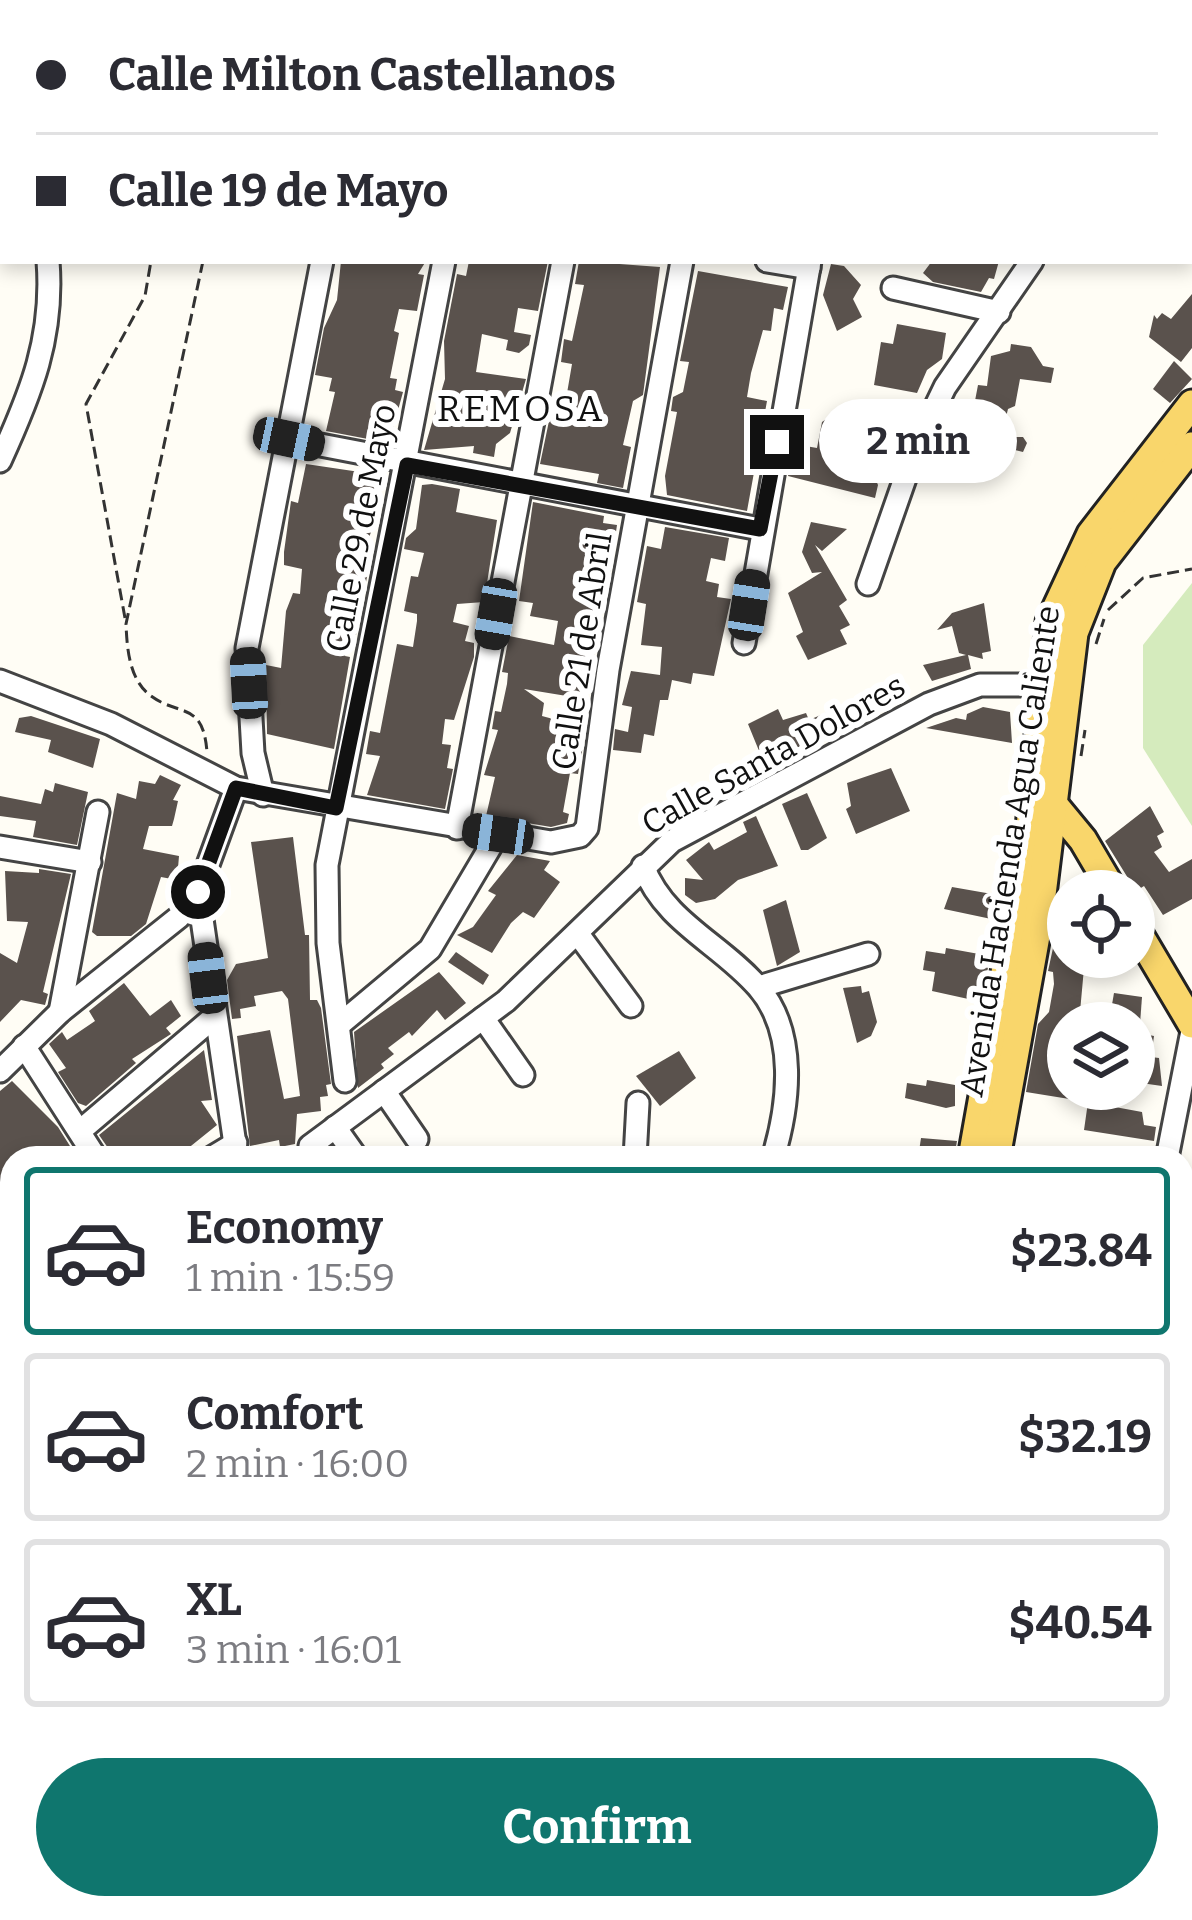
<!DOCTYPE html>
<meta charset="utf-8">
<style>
:root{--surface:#fff;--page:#f7f7f7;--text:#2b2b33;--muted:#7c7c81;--line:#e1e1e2;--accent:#0f766e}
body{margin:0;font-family:Bitter,serif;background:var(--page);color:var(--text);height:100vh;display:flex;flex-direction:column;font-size:45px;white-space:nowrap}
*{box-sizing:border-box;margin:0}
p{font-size:39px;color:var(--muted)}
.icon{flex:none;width:66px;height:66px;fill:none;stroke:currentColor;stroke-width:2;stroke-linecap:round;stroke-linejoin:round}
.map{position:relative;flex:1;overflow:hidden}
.details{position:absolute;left:0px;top:1146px;width:1194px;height:774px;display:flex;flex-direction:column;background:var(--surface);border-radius:36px 36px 0 0;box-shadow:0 6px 18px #0003}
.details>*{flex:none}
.guide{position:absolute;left:0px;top:0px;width:1194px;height:264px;box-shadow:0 6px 18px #0003;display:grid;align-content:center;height:264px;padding:0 36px;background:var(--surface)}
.fabs{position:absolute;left:1047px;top:870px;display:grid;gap:24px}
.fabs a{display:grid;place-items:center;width:108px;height:108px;border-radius:50%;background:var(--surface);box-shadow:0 6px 18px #0003;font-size:60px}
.end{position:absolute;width:54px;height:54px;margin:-27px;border:15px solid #111;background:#fff;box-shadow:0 0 0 6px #fff}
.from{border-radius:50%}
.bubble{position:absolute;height:84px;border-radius:42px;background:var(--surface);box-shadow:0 6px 18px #0003;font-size:39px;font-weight:700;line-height:84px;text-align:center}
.car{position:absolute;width:36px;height:72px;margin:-36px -18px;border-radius:15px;box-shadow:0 0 9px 3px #0007;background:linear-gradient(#222 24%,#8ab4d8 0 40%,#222 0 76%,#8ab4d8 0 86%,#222 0)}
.guide b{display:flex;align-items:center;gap:42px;height:114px;font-size:45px}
.guide b+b{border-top:3px solid var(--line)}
.guide i{width:30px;height:30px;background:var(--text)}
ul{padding:21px 0 0;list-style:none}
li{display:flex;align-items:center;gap:36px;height:168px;margin:0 24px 18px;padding:0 12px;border:6px solid var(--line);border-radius:12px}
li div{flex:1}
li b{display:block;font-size:45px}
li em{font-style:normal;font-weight:700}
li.active{border-color:var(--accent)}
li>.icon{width:108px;height:108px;stroke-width:1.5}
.button{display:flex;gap:24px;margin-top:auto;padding:24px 36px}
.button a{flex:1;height:138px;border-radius:72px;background:var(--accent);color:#fff;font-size:48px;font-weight:700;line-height:138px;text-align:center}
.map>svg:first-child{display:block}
</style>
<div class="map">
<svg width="1192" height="1920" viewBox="0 0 1192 1920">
<rect width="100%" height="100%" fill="#fffdf5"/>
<polygon fill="#d5ebbd" points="1192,583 1192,826 1143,748 1143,645"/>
<g fill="#5a524d">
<polygon points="341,261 426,261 418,274 424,275 417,311 399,309 394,331 399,333 390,378 397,379 395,390 403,392 389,443 326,431 335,392 329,391 332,378 315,375 324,328 337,300"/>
<polygon points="469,261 548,261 538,311 518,308 514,332 531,335 529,345 519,353 506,350 508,340 482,334 476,372 526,379 510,433 496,444 494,457 473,453 474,446 424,450 445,379 444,341 457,274 466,276"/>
<polygon points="579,261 660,267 643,395 633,401 623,445 631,447 623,488 597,483 599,474 540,464 554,397 566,399 572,364 561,362 564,339 572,341 584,285 575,284"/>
<polygon points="932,261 999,261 994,279 989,278 981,292 933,282 923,273"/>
<polygon points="831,264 844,266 861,285 853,299 862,317 837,331 823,295"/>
<polygon points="698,271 788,287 783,310 774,308 771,331 763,330 751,373 747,397 767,401 747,511 667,495 665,476 677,412 671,411 673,397 683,392 689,362 680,361"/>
<polygon points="1192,294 1192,348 1181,362 1149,337 1154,315 1157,319 1162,313 1171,319"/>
<polygon points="897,324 946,333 942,359 927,370 917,393 874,385 881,342 893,344"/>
<polygon points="1011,344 1031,347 1043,366 1054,368 1051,383 1020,379 1015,406 1008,409 1003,429 1009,437 1023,437 1027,443 1023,452 989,444 983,474 942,467 959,403 974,406 978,385 987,386 991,356 1010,351"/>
<polygon points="1174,361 1192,379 1170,403 1153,389"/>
<polygon points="828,418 858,427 851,459 869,463 878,485 875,498 788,476 794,444 817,448 822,422"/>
<polygon points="306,464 380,475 375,504 381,505 367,543 373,545 356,635 349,633 345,656 350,657 334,749 267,734 266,665 281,668 286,611 293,593 300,594 302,569 284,565 284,552 291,501 298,503"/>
<polygon points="432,484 460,489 456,512 497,520 484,602 457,604 453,622 469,626 465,641 474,643 474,657 454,720 445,719 442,744 451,745 447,768 453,769 445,809 367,795 380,756 366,754 370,731 380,733 397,644 413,647 417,621 417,614 404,611 411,576 418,577 424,553 404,549 406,538 416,529 422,485"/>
<polygon points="533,502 604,516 603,523 617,525 608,586 598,597 588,653 595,655 590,688 581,687 579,698 524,689 544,703 542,716 579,726 574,744 583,746 578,774 570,773 563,812 569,814 567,823 551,827 486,816 495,777 484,775 498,730 492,729 495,711 501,712 507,684 508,673 502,672 509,636 554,645 558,621 530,616 533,603 519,601"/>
<polygon points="811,522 847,529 822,551 815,545 847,600 839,606 850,625 840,630 847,644 808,660 796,636 803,632 788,593 822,572 812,573 802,552"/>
<polygon points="665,527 729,538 725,561 711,558 706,581 719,584 717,597 731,599 714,676 693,673 691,684 672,680 668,700 660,700 654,736 644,734 641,753 613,750 615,729 628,732 632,707 622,705 631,671 660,675 662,647 641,645 646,604 637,602 647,546 661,549"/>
<polygon points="984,603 991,651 982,653 983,659 968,655 971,669 932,681 923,665 966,655 959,653 952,626 937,630 952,613"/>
<polygon points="851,702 856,714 844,732 766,768 748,724 778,709 783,720 806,713 809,720"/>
<polygon points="983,707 1010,712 1012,743 926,728 956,718 966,720 967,714"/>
<polygon points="31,716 100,739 93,768 48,752 51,740 15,732 19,718"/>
<polygon points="891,768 910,811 856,834 846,809 851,806 847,783"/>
<polygon points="160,775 181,785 173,800 178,801 174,819 172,826 149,826 143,849 179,856 177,880 161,877 146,924 131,936 97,936 92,932 117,793 136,799 139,781 155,784"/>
<polygon points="55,783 88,792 77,845 33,837 36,821 0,816 0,796 41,804 45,789 53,792"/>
<polygon points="807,793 827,838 808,850 801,850 782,804"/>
<polygon points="1150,806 1164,832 1157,836 1162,847 1154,852 1169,872 1192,859 1192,899 1163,915 1144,886 1136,891 1105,841"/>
<polygon points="756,816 778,866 738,880 715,899 696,903 685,895 685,878 703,880 686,860 709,842 714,850 747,832 743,822"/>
<polygon points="293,837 305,935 309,935 310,1000 317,1000 321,1008 331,1084 326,1085 328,1096 320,1097 321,1111 297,1114 295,1144 280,1147 279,1140 250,1146 237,1036 270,1030 284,1099 300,1096 288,999 282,991 254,996 256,1006 240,1009 241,1018 232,1019 227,980 236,964 268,958 251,842"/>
<polygon points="517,855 550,861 544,870 560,882 534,918 523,912 511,923 492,953 457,935 473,927 496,895 488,891"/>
<polygon points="39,869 71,874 43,992 48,994 45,1005 21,1000 0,1022 0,953 17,963 28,922 7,921 5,871 39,873"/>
<polygon points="952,887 992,894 991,901 999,902 996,920 944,909"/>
<polygon points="786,900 800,952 777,966 763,910"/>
<polygon points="1060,916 1068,917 1068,957 1085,957 1079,1023 1068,1023 1068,1089 1090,1089 1088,1102 1026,1092 1038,1024 1049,1012 1054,984 1053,972 1048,971"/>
<polygon points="946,948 990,956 982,1002 932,991 935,972 923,970 926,951 945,954"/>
<polygon points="456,952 489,975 483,985 448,962"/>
<polygon points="439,972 466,1003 445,1020 437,1010 412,1036 409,1032 388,1048 394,1054 381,1064 384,1068 358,1088 354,1032"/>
<polygon points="124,983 150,1016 171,1000 181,1016 166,1028 171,1034 132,1059 136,1063 86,1106 78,1103 58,1072 66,1068 49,1044 62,1032 67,1040 95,1021 89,1011"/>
<polygon points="861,986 862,993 869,991 877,1022 871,1036 857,1043 843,988"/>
<polygon points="1114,993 1142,997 1140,1024 1110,1016"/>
<polygon points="1134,1032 1154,1036 1151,1057 1159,1058 1162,1086 1134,1082"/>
<polygon points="204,1050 212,1100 201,1101 217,1125 176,1158 115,1158 99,1135"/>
<polygon points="679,1051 696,1078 660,1106 636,1076"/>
<polygon points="927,1080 955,1085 955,1106 946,1108 905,1098 907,1083 926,1086"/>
<polygon points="12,1081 58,1127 75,1154 12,1158 12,1218 0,1214 0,1091"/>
<polygon points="1088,1102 1142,1112 1144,1125 1156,1127 1154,1141 1084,1130"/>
<polygon points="921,1138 957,1141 954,1158 918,1158"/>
<polygon points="671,1908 673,1920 621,1920 620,1911"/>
<rect x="776" y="1908" width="65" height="12"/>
</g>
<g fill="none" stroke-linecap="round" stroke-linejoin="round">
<defs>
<g id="minor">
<polyline points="24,0 24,3"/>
<polyline points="770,0 788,3"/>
<polyline points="367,3 368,0"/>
<polyline points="490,3 491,0"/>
<polyline points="612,3 613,0"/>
<polyline points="725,3 725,0"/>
<polyline points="1055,3 1056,0"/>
<polyline points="767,261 809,268"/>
<polyline points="893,288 999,312"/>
<polyline points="289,439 760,529"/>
<path d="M0,461C31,393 54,337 48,261"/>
<polyline points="868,584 916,447 945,387 1032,261"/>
<polyline points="744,643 810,261"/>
<polyline points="0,681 111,724 236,788 551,842 580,836 587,828 608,670 682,261"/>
<polyline points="263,795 253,753 247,648 322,261"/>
<polyline points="457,828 563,261"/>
<polyline points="0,847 90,862"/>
<path d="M643,866C665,923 720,943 758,987C798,1033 789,1105 773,1158"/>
<polyline points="198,892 237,1158"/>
<polyline points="578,934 631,1006"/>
<polyline points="759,987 868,954"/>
<polyline points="60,1012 98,812"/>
<polyline points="483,1018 523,1075"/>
<polyline points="339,1025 430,949 498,834"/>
<polyline points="24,1046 96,1158"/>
<polyline points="0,1071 60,1012 179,917 198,892 236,788"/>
<polyline points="345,1081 328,943 327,865 444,261"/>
<polyline points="384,1091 417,1139"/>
<polyline points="335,1127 357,1158"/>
<polyline points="80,1131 213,1018"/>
<polyline points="310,1146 506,1001 672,841 929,704 980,685 1059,685"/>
<polyline points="211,1158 236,1143"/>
<polyline points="635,1158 638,1103"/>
<polyline points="1167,1158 1192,1031"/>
<polyline points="1182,1447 1192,1445"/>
<polyline points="0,1545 12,1546"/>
<polyline points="0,1666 12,1647"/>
<polyline points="0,1681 12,1708"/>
<polyline points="0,1753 12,1744"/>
<polyline points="0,1894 12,1859"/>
<polyline points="42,1908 71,1920"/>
<polyline points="605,1908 606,1920"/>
<polyline points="418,1920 429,1915 442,1920"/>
</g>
<g id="major">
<polyline points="1050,800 1083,840 1113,891"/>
<polyline points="1134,926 1192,1024"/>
<polyline points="972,1158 1029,838 1050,622 1091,534 1192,404"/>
<polyline points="996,1158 1039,919 1074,633 1102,562 1192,446"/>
<polyline points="1182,1877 1192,1876"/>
<polyline points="1182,1897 1192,1896"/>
<polyline points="861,1920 863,1908"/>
<polyline points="882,1920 884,1908"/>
<polyline points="1012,1920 1031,1908"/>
<polyline points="1048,1920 1098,1908"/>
</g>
</defs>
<use href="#minor" stroke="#444" stroke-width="27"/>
<use href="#major" stroke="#222" stroke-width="33"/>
<g stroke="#333" stroke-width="3" stroke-dasharray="12 6" stroke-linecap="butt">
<polyline points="251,3 251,0"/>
<polyline points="265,3 267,0"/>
<path d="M203,261L126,624C127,648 129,680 151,696C180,717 203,701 207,752"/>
<polyline points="1108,610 1143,578 1192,569"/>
<polyline points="125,618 86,404 145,296 151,261"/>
<polyline points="1096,644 1104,619"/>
<polyline points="1081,756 1085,730"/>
</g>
<use href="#minor" stroke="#fff" stroke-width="21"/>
<use href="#major" stroke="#f9d66b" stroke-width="27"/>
</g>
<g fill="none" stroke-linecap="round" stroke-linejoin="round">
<polyline stroke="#111" stroke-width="15" points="198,892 236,788 336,808 407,465 760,529 777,442"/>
</g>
<g text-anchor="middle" stroke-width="12" stroke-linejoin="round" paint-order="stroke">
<g font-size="33" fill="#111" stroke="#fff">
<text transform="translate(360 528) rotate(-79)" y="12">Calle 29 de Mayo</text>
<text transform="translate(581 651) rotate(-81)" y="12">Calle 21 de Abril</text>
<text transform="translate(773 754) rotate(-29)" y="12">Calle Santa Dolores</text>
<text transform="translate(1009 851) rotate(-81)" y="12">Avenida Hacienda Agua Caliente</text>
</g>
<g font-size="36" letter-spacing="3" fill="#111" stroke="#fff">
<text x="521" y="421">REMOSA</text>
</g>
</g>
</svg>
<div class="fabs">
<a><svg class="icon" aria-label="locate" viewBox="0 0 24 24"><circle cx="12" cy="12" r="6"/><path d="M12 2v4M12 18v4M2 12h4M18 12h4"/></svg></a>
<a><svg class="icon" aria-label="layers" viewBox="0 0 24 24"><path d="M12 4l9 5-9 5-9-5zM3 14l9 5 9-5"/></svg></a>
</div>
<i class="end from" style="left:198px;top:892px"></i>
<i class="end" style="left:777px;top:442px"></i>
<div class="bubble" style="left:819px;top:399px;width:198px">2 min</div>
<i class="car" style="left:289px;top:439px;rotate:102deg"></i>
<i class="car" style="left:749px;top:605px;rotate:9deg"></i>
<i class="car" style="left:496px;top:614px;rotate:190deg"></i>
<i class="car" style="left:249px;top:683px;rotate:357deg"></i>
<i class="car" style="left:498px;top:834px;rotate:278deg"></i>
<i class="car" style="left:208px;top:978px;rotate:353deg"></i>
<div class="guide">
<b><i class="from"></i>Calle Milton Castellanos</b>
<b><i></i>Calle 19 de Mayo</b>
</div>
<section class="details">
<ul>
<li class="active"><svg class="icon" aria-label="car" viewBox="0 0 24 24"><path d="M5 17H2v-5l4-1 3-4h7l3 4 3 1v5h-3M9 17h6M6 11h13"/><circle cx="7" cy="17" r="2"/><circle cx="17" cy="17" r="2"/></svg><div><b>Economy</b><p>1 min · 15:59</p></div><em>$23.84</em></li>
<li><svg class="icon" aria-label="car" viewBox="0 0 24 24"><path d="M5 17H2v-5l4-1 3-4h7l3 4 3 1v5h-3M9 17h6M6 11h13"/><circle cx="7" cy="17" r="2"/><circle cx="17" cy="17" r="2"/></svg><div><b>Comfort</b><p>2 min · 16:00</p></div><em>$32.19</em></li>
<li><svg class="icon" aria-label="car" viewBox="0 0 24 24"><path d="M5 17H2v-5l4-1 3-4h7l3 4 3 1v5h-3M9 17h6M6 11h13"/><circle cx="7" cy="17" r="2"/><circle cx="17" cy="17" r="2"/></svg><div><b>XL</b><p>3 min · 16:01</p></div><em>$40.54</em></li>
</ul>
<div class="button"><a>Confirm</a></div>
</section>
</div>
